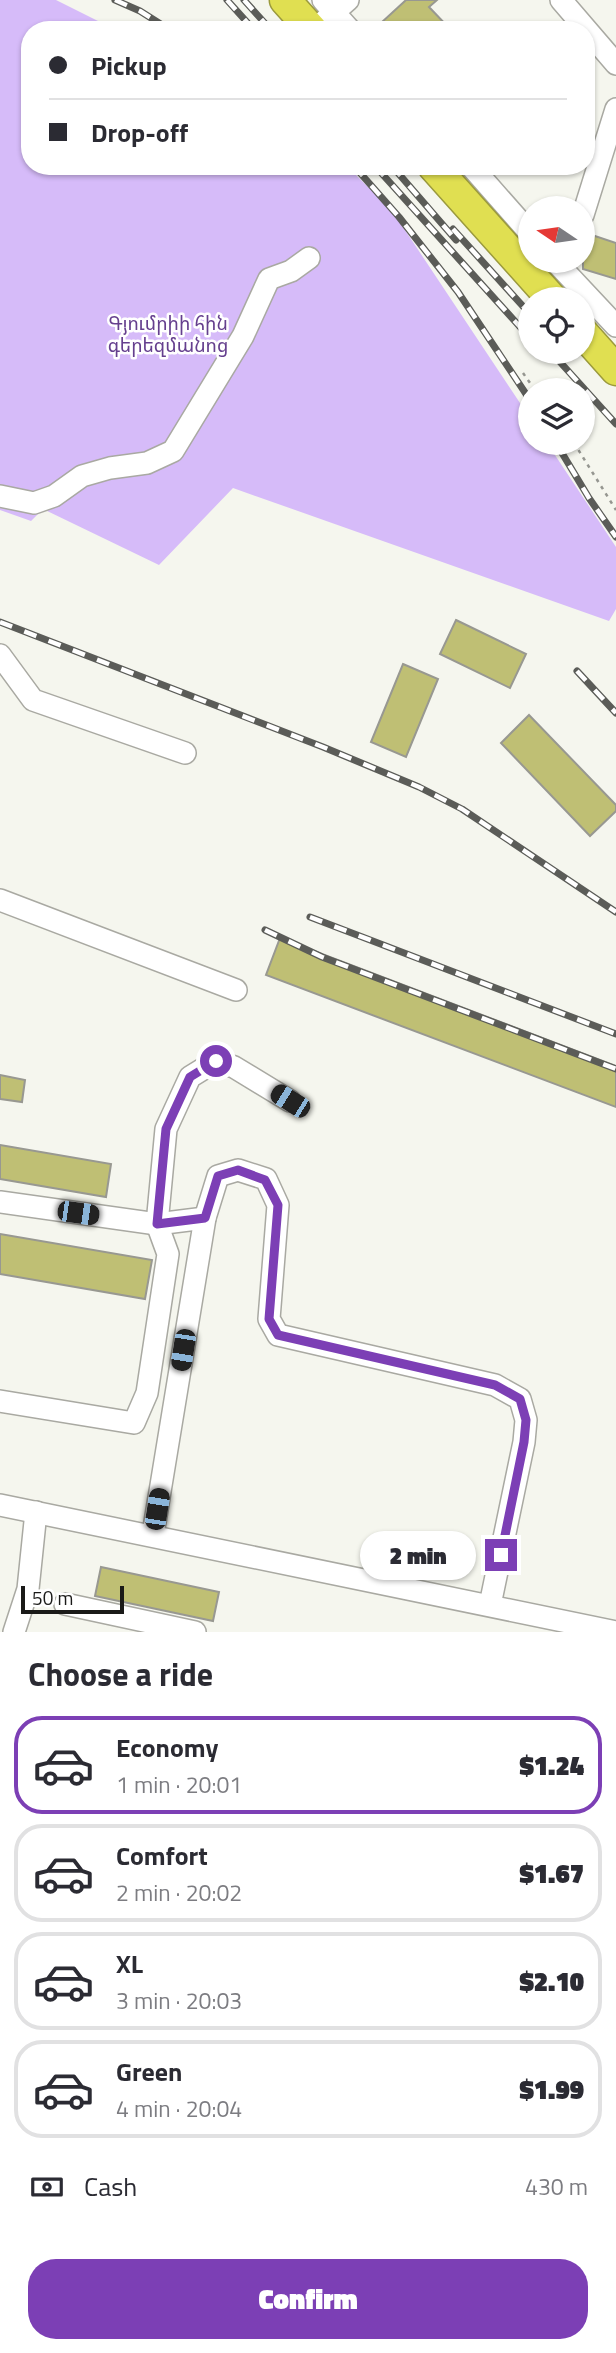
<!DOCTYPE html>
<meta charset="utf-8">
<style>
:root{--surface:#fff;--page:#f2f2f3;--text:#2b2b33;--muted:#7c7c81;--line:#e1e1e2;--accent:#7c3fb5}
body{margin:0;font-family:"Titillium Web","Noto Sans Armenian",sans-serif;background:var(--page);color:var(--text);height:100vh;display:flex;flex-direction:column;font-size:26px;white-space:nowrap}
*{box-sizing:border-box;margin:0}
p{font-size:23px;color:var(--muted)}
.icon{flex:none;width:38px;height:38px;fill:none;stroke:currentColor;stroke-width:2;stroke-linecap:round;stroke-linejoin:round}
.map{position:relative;height:1632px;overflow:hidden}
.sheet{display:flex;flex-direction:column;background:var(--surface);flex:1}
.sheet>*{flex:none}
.guide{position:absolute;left:21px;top:21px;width:574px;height:154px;border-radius:28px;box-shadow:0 2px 5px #0004;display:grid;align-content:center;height:154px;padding:0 28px;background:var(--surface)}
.needle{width:46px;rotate:283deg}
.tools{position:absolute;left:518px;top:196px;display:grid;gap:14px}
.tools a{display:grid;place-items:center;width:77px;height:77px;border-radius:50%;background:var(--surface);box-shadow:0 2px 5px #0004;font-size:35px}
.scale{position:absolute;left:21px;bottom:18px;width:103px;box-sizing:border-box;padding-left:7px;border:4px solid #1a1a18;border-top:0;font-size:19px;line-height:24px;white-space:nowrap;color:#1a1a18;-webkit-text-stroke:5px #fff;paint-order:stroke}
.end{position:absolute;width:32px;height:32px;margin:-16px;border:9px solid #7c3fb5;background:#fff;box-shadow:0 0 0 4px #fff}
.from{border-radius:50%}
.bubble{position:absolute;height:49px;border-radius:24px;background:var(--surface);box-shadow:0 2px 5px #0004;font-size:23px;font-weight:800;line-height:49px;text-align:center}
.car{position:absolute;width:21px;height:42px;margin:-21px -10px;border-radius:9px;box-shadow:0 0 5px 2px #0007;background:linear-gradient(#222 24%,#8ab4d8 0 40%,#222 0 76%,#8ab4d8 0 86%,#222 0)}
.guide b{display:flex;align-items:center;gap:24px;height:66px;font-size:26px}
.guide b+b{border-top:2px solid var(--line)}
.guide i{width:18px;height:18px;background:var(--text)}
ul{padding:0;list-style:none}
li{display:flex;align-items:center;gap:21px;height:98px;margin:0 14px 10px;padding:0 14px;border:4px solid var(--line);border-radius:28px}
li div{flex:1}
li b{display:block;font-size:26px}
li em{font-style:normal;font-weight:800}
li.selected{border-color:var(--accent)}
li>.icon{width:63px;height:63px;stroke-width:1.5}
h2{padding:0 28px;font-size:32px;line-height:84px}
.pay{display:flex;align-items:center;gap:18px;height:77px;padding:0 28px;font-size:26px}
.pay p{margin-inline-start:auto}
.primary-button{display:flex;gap:14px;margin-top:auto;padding:14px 28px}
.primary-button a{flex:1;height:80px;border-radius:28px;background:var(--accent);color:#fff;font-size:28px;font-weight:800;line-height:80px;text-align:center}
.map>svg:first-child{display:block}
</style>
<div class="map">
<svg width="616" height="1632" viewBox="0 0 616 1632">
<rect width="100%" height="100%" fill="#f5f6ee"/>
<polygon fill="#d6bbf9" points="0,0 56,0 116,30 30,30 30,166 347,166 393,212 530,418 530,443 547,443 616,547 616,609 609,621 233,488 159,565 43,509 31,521 0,510"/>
<g fill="#bfbf74" stroke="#989891" stroke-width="2">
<polygon points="406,0 437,0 429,7 451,30 389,30 382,22"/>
<polygon points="583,232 616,243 616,279 583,269"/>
<polygon points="456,620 526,654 510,688 440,654"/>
<polygon points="403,664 438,679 406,757 371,742"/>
<polygon points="529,715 616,805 616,811 590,836 501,743"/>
<polygon points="280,938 616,1066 616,1107 266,975"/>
<polygon points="0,1075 25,1080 22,1102 0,1099"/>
<polygon points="0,1145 111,1164 106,1197 0,1179"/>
<polygon points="0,1234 152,1260 145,1299 0,1274"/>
<polygon points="101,1567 219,1592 213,1621 95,1596"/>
</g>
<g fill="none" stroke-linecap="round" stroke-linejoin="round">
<defs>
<g id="minor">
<polyline points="323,0 350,30"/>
<polyline points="561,0 616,64"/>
<polyline points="314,30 348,0"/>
<polyline points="471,166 530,233"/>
<polyline points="583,215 616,109"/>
<polyline points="555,261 616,326"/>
<polyline points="0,496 34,503 54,496 82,476 110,468 147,463 173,451 243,336 269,279 291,271 309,258"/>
<polyline points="0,655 33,700 185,753"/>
<polyline points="0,900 236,990"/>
<polyline points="0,1202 157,1224 205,1218 153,1534"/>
<polyline points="205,1218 218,1176 238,1170 266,1179 278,1205 269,1319 278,1335 495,1385 520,1399 526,1420 524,1442 490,1605"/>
<polyline points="0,1401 134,1423 147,1393 168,1254 157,1224 166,1129 190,1077 216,1061 234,1067 290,1101"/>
<polyline points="0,1505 616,1632"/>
<polyline points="65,1604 195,1632"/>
<polyline points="14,1632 28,1589 36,1512"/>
</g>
<g id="highway">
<polyline points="285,0 312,30"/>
<polyline points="433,166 552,299"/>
<polyline points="583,333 616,370"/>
</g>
</defs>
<use href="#minor" stroke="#a9a9a2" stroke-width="24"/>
<use href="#highway" stroke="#9b9a3d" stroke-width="33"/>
<g stroke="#959690" stroke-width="2.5" stroke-dasharray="3.5 5" stroke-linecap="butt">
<polyline points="523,373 535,390"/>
<polyline points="574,443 616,510"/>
</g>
<use href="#minor" stroke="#fff" stroke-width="21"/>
<use href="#highway" stroke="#e0df51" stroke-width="30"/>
<defs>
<g id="rail">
<polyline points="115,0 140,11 170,30"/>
<polyline points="227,0 254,30"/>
<polyline points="244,0 271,30"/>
<polyline points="354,166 399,217 458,292 530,400"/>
<polyline points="375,166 530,338"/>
<polyline points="392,166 456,240"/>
<polyline points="453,229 530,314"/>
<polyline points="551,352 616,424"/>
<polyline points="556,443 589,498 616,537"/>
<polyline points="0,622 323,747 419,787 462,809 616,912"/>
<polyline points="577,671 616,713"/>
<polyline points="310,917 616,1034"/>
<polyline points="265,930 322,957 616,1069"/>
</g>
</defs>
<use href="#rail" stroke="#5b5c58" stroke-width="7"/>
<use href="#rail" stroke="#fff" stroke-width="4.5" stroke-dasharray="13" stroke-linecap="butt"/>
</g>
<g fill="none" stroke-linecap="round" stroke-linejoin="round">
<polyline stroke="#7c3fb5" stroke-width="9" points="216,1061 190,1077 166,1129 157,1224 205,1218 218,1176 238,1170 265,1180 278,1205 269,1319 278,1335 495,1385 520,1399 526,1420 524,1442 501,1555"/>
</g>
<g text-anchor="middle" stroke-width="5" stroke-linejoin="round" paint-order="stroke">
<g font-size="19" fill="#653f8e" stroke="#fff">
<text x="168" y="330">Գյումրիի հին<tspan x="168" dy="22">գերեզմանոց</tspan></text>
</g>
</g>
</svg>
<div class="tools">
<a><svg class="needle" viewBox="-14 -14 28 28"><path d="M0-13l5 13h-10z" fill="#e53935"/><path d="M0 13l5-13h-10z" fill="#7c7c81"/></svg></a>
<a><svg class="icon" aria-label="locate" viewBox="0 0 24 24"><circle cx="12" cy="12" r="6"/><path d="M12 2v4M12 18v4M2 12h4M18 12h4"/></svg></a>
<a><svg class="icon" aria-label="layers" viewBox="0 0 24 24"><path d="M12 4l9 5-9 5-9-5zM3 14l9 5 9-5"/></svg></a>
</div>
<div class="scale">50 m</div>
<i class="end from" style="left:216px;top:1061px"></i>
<i class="end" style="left:501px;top:1555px"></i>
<div class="bubble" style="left:360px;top:1531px;width:116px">2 min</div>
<i class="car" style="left:290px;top:1101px;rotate:302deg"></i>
<i class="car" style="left:78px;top:1213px;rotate:98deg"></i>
<i class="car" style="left:183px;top:1350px;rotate:189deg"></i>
<i class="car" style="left:157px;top:1509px;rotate:9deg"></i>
<div class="guide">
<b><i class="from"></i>Pickup</b>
<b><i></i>Drop-off</b>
</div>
</div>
<section class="sheet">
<h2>Choose a ride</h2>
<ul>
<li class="selected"><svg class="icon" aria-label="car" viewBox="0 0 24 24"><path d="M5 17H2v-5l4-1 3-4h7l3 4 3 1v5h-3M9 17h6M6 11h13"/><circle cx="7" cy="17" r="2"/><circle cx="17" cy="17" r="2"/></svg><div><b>Economy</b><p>1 min · 20:01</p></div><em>$1.24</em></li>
<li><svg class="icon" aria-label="car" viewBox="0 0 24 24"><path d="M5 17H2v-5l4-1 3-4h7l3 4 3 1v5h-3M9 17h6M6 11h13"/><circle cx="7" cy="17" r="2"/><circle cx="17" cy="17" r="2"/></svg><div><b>Comfort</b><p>2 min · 20:02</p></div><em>$1.67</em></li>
<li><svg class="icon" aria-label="car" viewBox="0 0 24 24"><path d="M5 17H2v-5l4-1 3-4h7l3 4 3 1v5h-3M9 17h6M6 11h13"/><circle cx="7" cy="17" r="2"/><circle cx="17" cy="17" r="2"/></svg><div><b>XL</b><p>3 min · 20:03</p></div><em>$2.10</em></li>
<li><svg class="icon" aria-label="car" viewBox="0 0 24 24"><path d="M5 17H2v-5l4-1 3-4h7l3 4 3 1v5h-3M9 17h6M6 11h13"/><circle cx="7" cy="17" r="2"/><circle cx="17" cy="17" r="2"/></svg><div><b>Green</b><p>4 min · 20:04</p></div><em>$1.99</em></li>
</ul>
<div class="pay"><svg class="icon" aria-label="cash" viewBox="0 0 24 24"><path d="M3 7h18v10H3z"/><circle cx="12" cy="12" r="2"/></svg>Cash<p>430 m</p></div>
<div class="primary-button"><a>Confirm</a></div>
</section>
